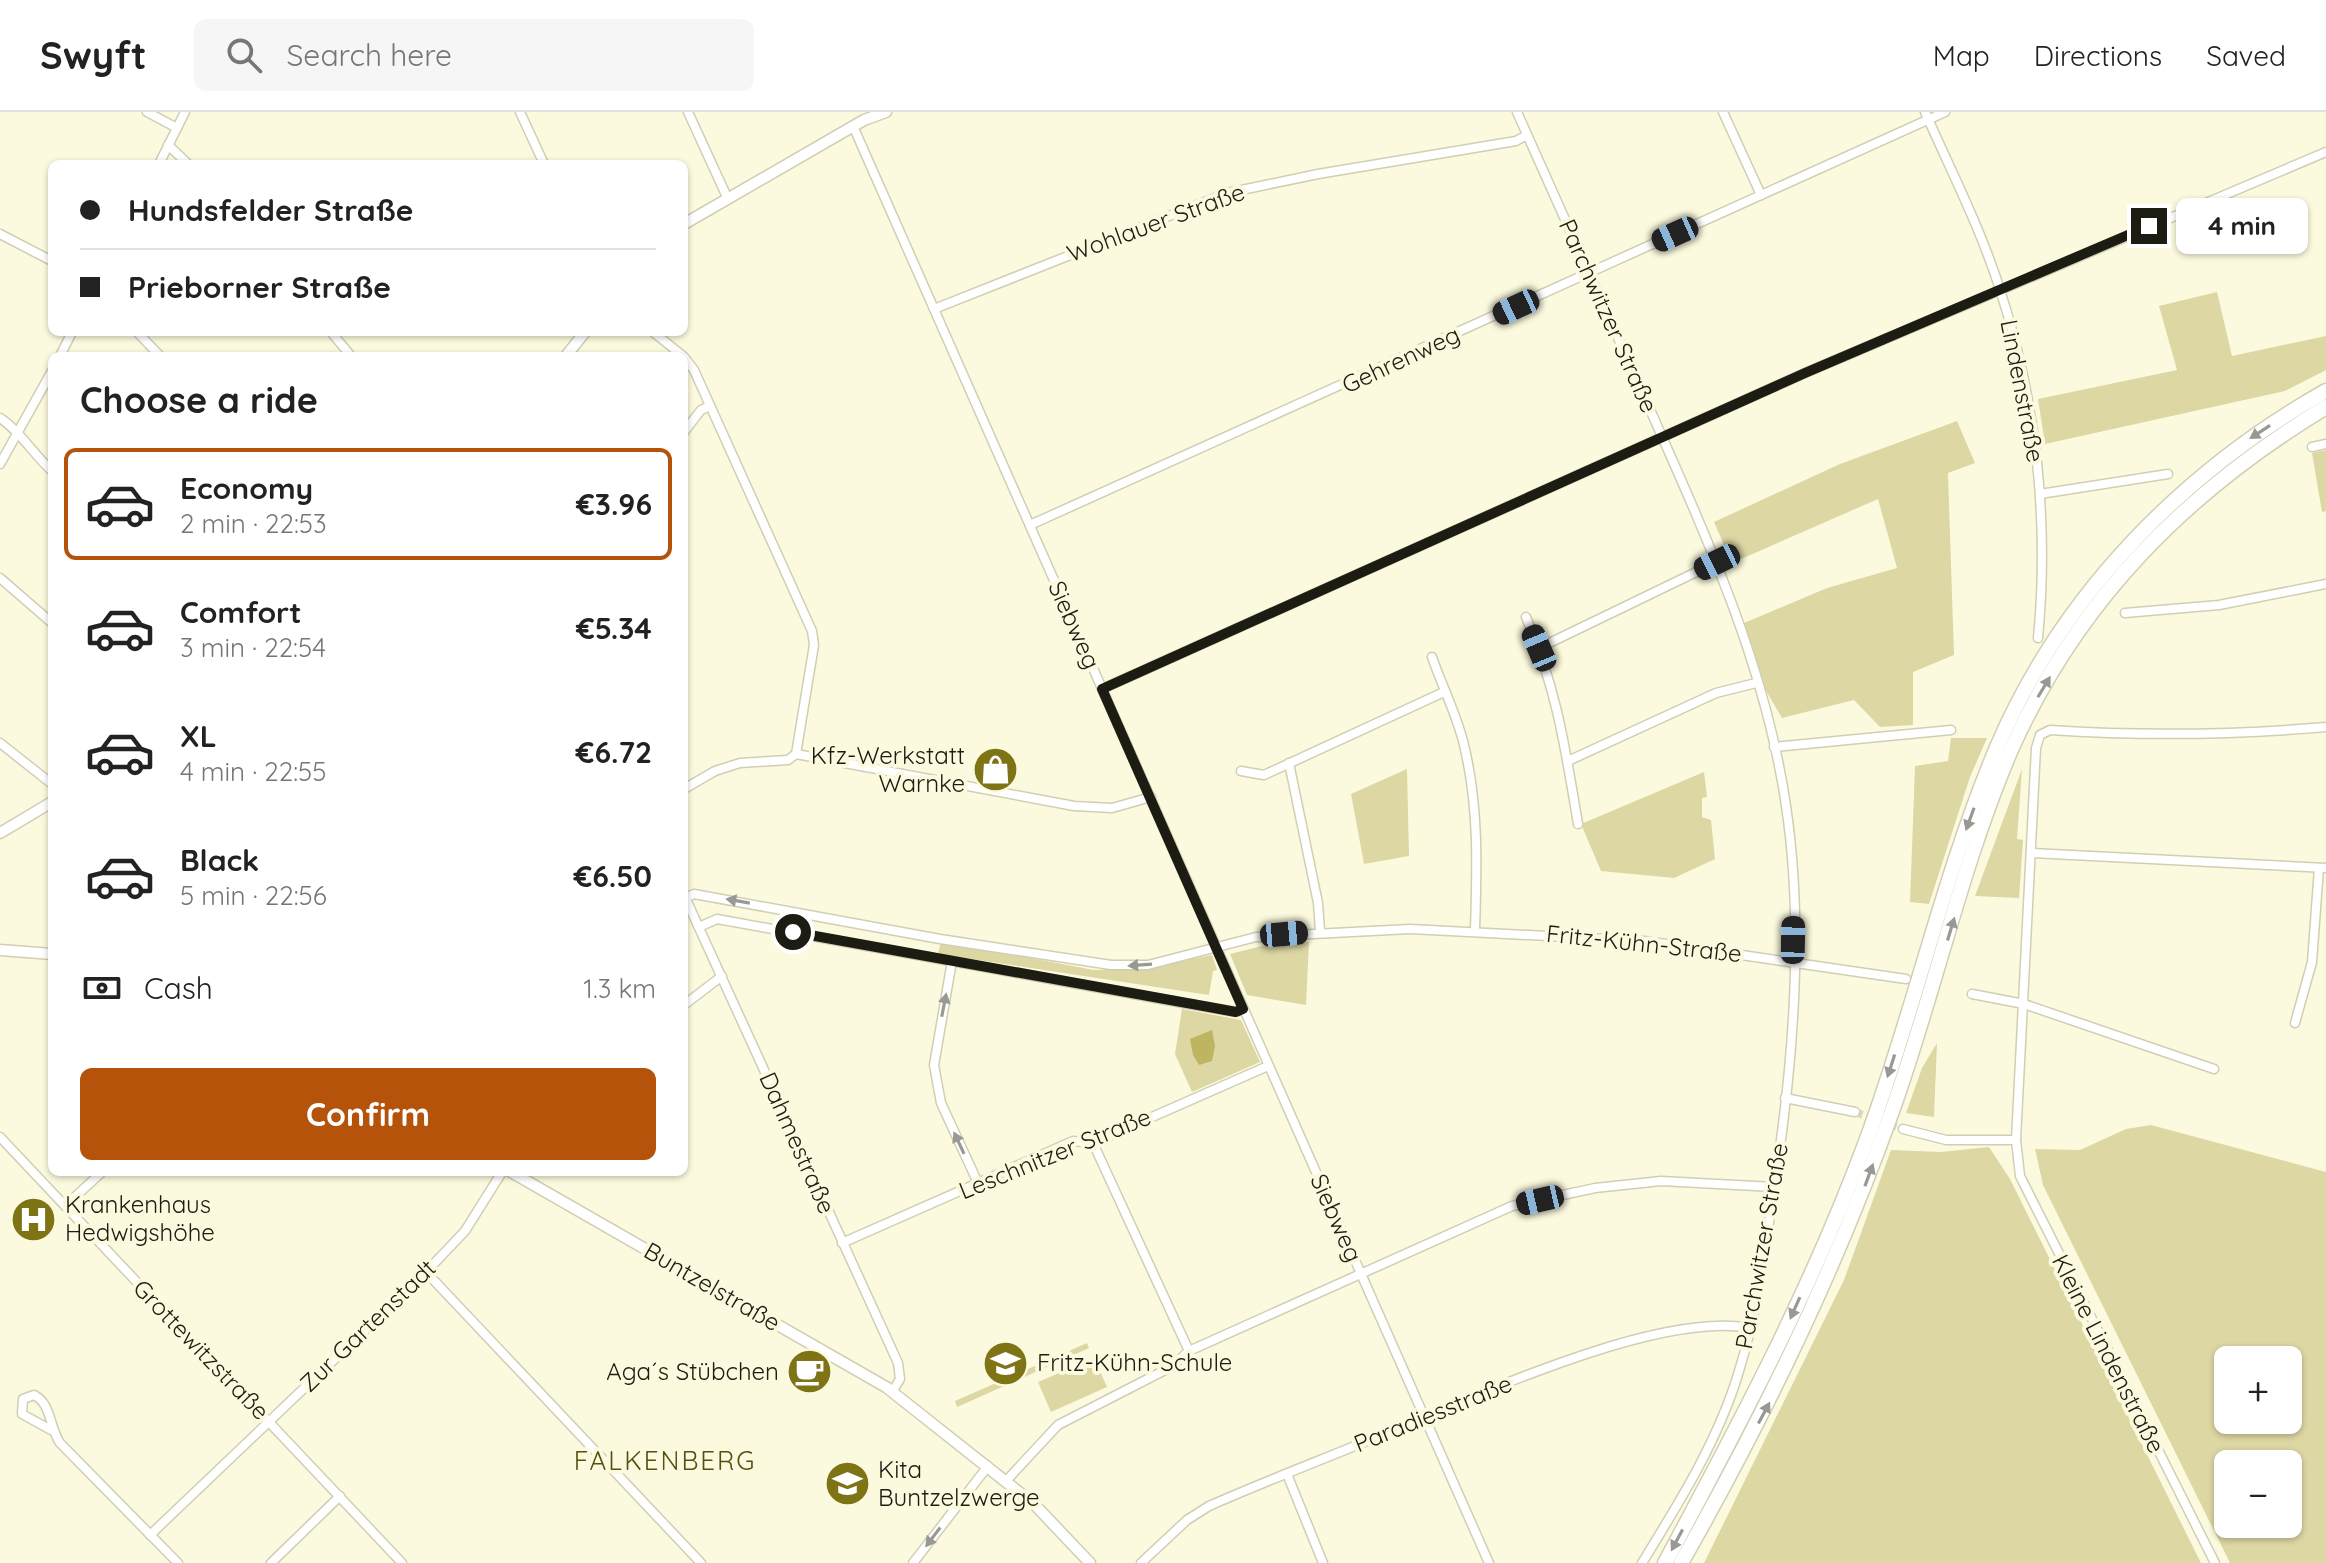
<!DOCTYPE html>
<meta charset="utf-8">
<style>
:root{--surface:#fff;--page:#f6f6f6;--text:#222;--muted:#767676;--line:#e0e0e0;--accent:#b45309}
body{margin:0;font-family:Quicksand,sans-serif;background:var(--page);color:var(--text);height:100vh;display:flex;flex-direction:column;font-size:30px;white-space:nowrap}
*{box-sizing:border-box;margin:0}
p{font-size:26px;color:var(--muted)}
.icon{flex:none;width:44px;height:44px;fill:none;stroke:currentColor;stroke-width:2;stroke-linecap:round;stroke-linejoin:round}
.map{position:relative;flex:1;overflow:hidden}
.sheet{position:absolute;left:48px;top:240px;width:640px;height:824px;display:flex;flex-direction:column;background:var(--surface);border-radius:12px;box-shadow:0 2px 6px #0004}
.sheet>*{flex:none}
.top-card{position:absolute;left:48px;top:48px;width:640px;height:176px;border-radius:12px;box-shadow:0 2px 6px #0004;display:grid;align-content:center;height:176px;padding:0 32px;background:var(--surface)}
.tools{position:absolute;left:2214px;top:1234px;display:grid;gap:16px}
.tools a{display:grid;place-items:center;width:88px;height:88px;border-radius:12px;background:var(--surface);box-shadow:0 2px 6px #0004;font-size:40px}
.end{position:absolute;width:36px;height:36px;margin:-18px;border:10px solid #1d1c12;background:#fff;box-shadow:0 0 0 4px #fff}
.from{border-radius:50%}
.bubble{position:absolute;height:56px;border-radius:12px;background:var(--surface);box-shadow:0 2px 6px #0004;font-size:26px;font-weight:800;line-height:56px;text-align:center}
.car{position:absolute;width:24px;height:48px;margin:-24px -12px;border-radius:10px;box-shadow:0 0 6px 2px #0007;background:linear-gradient(#222 24%,#8ab4d8 0 40%,#222 0 76%,#8ab4d8 0 86%,#222 0)}
.top-card b{display:flex;align-items:center;gap:28px;height:76px;font-size:30px}
.top-card b+b{border-top:2px solid var(--line)}
.top-card i{width:20px;height:20px;background:var(--text)}
ul{padding:0;list-style:none}
li{display:flex;align-items:center;gap:24px;height:112px;margin:0 16px 12px;padding:0 16px;border:4px solid transparent;border-radius:12px}
li div{flex:1}
li b{display:block;font-size:30px}
li em{font-style:normal;font-weight:800}
li.selected{border-color:var(--accent)}
li>.icon{width:72px;height:72px;stroke-width:1.5}
h2{padding:0 32px;font-size:36px;line-height:96px}
.pay{display:flex;align-items:center;gap:20px;height:88px;padding:0 32px;font-size:30px}
.pay p{margin-inline-start:auto}
.button{display:flex;gap:16px;margin-top:auto;padding:16px 32px}
.button a{flex:1;height:92px;border-radius:12px;background:var(--accent);color:#fff;font-size:32px;font-weight:800;line-height:92px;text-align:center}
header{display:flex;align-items:center;gap:48px;box-sizing:border-box;height:112px;padding:0 40px;background:var(--surface);border-bottom:2px solid var(--line)}
header strong{font-size:38px}
nav{display:flex;gap:44px;margin-inline-start:auto;font-size:28px}
.search{width:560px;height:72px;background:var(--page);display:flex;align-items:center;gap:20px;box-sizing:border-box;padding:0 28px;border-radius:12px;color:var(--muted);font-size:30px}
.map>svg:first-child{display:block}
</style>
<header>
<strong>Swyft</strong>
<div class="search"><svg class="icon" aria-label="search" viewBox="0 0 24 24"><circle cx="10" cy="10" r="6"/><path d="M15 15l6 6"/></svg>Search here</div>
<nav><a>Map</a><a>Directions</a><a>Saved</a></nav>
</header>
<div class="map">
<svg width="2326" height="1451" viewBox="0 0 2326 1451">
<rect width="100%" height="100%" fill="#fcfade"/>
<g fill="#ddd7a4" fill-rule="evenodd">
<polygon points="2217,180 2232,244 2326,224 2326,258 2285,279 2045,332 2038,287 2177,258 2159,194"/>
<polygon points="1957,309 1975,351 1948,361 1954,543 1913,560 1913,613 1880,615 1854,588 1782,606 1759,567 1744,511 1827,476 1897,456 1878,387 1732,451 1714,410 1840,352"/>
<polygon points="2326,338 2326,399 2322,400 2312,341"/>
<polygon points="1951,626 1987,626 1970,665 1929,792 1910,790 1915,654 1948,649"/>
<polygon points="1407,657 1409,744 1364,752 1351,682"/>
<polygon points="2022,657 2017,727 2023,728 2019,786 1975,784"/>
<polygon points="1704,660 1707,685 1702,686 1702,705 1711,708 1715,747 1674,766 1601,759 1581,712"/>
<polygon points="941,829 1094,858 1146,856 1212,843 1217,858 1213,859 1209,883 938,842"/>
<polygon points="1309,830 1306,893 1247,883 1230,842 1270,832"/>
<polygon points="1182,897 1241,908 1260,950 1192,980 1175,942"/>
<polygon points="1937,931 1934,1005 1906,1001 1922,956"/>
<path d="M2151,1013L2326,1060V1451H2230L2043,1073L2035,1037L2080,1038L2126,1017ZM2228,1248H2288V1308H2228ZM2228,1352H2288V1412H2228Z"/>
<polygon points="1989,1035 2010,1067 2201,1451 1704,1451 1844,1168 1891,1038 1941,1040"/>
<polygon points="1087,1231 1089,1236 957,1295 955,1289"/>
<polygon points="1094,1246 1107,1275 1051,1300 1038,1270"/>
</g>
<polygon fill="#beb462" points="1212,918 1215,934 1212,949 1199,953 1193,943 1190,927"/>
<g fill="none" stroke-linecap="round" stroke-linejoin="round">
<polyline stroke="#dbd9bf" stroke-width="8" stroke-dasharray="8 4" stroke-linecap="butt" points="1855,1000 1903,1017"/>
<defs>
<g id="minor">
<polyline points="147,0 177,16"/>
<polyline points="520,0 544,52"/>
<polyline points="688,0 727,85"/>
<path d="M1517,0C1562,101 1607,201 1652,302C1708,428 1766,556 1786,694C1804,813 1794,944 1776,1063C1766,1128 1759,1195 1739,1259C1719,1327 1679,1391 1642,1451"/>
<polyline points="1723,0 1761,83"/>
<path d="M1925,0C1951,59 1982,119 2001,181C2037,292 2049,411 2038,526"/>
<polyline points="853,14 1489,1451"/>
<polyline points="168,33 188,52"/>
<polyline points="159,52 185,0"/>
<polyline points="0,122 52,149"/>
<polyline points="934,197 1227,81 1318,62 1516,29 1527,23"/>
<polyline points="137,220 160,244"/>
<polyline points="331,220 351,244"/>
<polyline points="653,220 683,244"/>
<polyline points="60,244 72,220"/>
<polyline points="684,245 694,258 812,519 814,533 796,642"/>
<path d="M0,306C19,318 34,343 52,359"/>
<polyline points="684,320 701,298 710,294"/>
<polyline points="2312,335 2326,332"/>
<polyline points="0,352 52,259"/>
<polyline points="2040,382 2168,362"/>
<polyline points="1030,413 1945,0"/>
<polyline points="0,466 52,511"/>
<polyline points="2125,501 2219,493 2326,472"/>
<path d="M1526,505C1557,578 1565,635 1578,712"/>
<polyline points="1539,536 1717,450"/>
<path d="M1432,545C1442,574 1457,603 1464,633C1479,695 1477,755 1475,818"/>
<polyline points="1102,577 1805,261 2326,40"/>
<polyline points="0,631 52,672"/>
<polyline points="1774,635 1951,618"/>
<polyline points="1568,649 1716,581 1756,571"/>
<polyline points="1289,651 1318,791 1320,819"/>
<polyline points="1241,659 1264,663 1444,580"/>
<polyline points="684,677 715,659 740,651 788,648 796,642 1074,694 1112,696 1151,685"/>
<polyline points="2032,741 2326,756"/>
<polyline points="684,783 898,1251 900,1267 892,1280"/>
<polyline points="685,786 694,782 940,827 1111,853 1148,853 1256,825 1410,817 1645,829 1906,867"/>
<polyline points="699,815 717,807 1183,891 1236,900 1243,897"/>
<polyline points="952,849 934,953 941,991 978,1071"/>
<polyline points="1972,882 2024,892 2214,957"/>
<polyline points="684,893 722,864"/>
<polyline points="2295,911 2312,850 2319,756"/>
<polyline points="1785,986 1855,1000"/>
<polyline points="1903,1017 1946,1028 2016,1028"/>
<polyline points="0,1025 402,1451"/>
<polyline points="1093,1031 1189,1239"/>
<polyline points="65,1094 102,1060"/>
<polyline points="842,1131 1073,1029 1093,1031 1268,954"/>
<polyline points="426,1160 701,1451"/>
<path d="M51,1318L22,1302L23,1287L34,1283C52,1292 49,1315 60,1331L178,1451"/>
<polyline points="1287,1362 1323,1451"/>
<polyline points="1006,1369 1058,1313 1171,1255 1189,1239 1512,1094 1595,1076 1661,1069 1774,1075"/>
<polyline points="150,1423 426,1160 465,1119 502,1060"/>
<polyline points="271,1451 340,1384"/>
<polyline points="913,1451 988,1354"/>
<path d="M1141,1451L1187,1408L1209,1394C1268,1368 1329,1345 1389,1320C1476,1284 1659,1199 1749,1216"/>
<path d="M2215,1451L2020,1064L2016,1028L2036,636L2040,623L2050,618C2142,624 2234,623 2326,615"/>
</g>
<g id="tertiary">
<polyline points="684,112 864,8 886,0"/>
<polyline points="566,244 585,220"/>
<polyline points="0,721 52,690"/>
<polyline points="0,838 52,842"/>
<polyline points="511,1060 886,1275 1034,1392 1090,1451"/>
</g>
<g id="motorway">
<path d="M1665,1451C1739,1313 1813,1174 1867,1027C1915,897 1944,760 1998,633C2063,482 2184,359 2326,279"/>
<path d="M1681,1451C1763,1307 1835,1159 1891,1002C1934,883 1960,757 2010,640C2077,488 2186,380 2326,295"/>
</g>
</defs>
<use href="#minor" stroke="#d1ceb4" stroke-width="11"/>
<use href="#tertiary" stroke="#d1ceb4" stroke-width="13"/>
<use href="#motorway" stroke="#d1ceb4" stroke-width="17"/>
<use href="#minor" stroke="#fff" stroke-width="8"/>
<use href="#tertiary" stroke="#fff" stroke-width="10"/>
<use href="#motorway" stroke="#fff" stroke-width="14"/>
</g>
<defs><path id="oneway-solid" d="M-6-.8H1V-3.2L6.5 0L1 3.2V.8H-6Z" transform="scale(2)"/></defs>
<g fill="#999994">
<use href="#oneway-solid" transform="translate(2260 320) rotate(147)"/>
<use href="#oneway-solid" transform="translate(2044 575) rotate(-59)"/>
<use href="#oneway-solid" transform="translate(1970 707) rotate(110)"/>
<use href="#oneway-solid" transform="translate(738 789) rotate(-170)"/>
<use href="#oneway-solid" transform="translate(1951 817) rotate(-73)"/>
<use href="#oneway-solid" transform="translate(1140 853) rotate(176)"/>
<use href="#oneway-solid" transform="translate(944 893) rotate(-79)"/>
<use href="#oneway-solid" transform="translate(1891 954) rotate(108)"/>
<use href="#oneway-solid" transform="translate(959 1031) rotate(-115)"/>
<use href="#oneway-solid" transform="translate(1869 1063) rotate(-70)"/>
<use href="#oneway-solid" transform="translate(1795 1196) rotate(114)"/>
<use href="#oneway-solid" transform="translate(1764 1301) rotate(-62)"/>
<use href="#oneway-solid" transform="translate(933 1425) rotate(127)"/>
<use href="#oneway-solid" transform="translate(1677 1428) rotate(118)"/>
</g>
<g fill="none" stroke-linecap="round" stroke-linejoin="round">
<polyline stroke="#1d1c12" stroke-width="10" points="793,820 1209,895 1236,900 1243,897 1102,577 1805,261 2149,114"/>
</g>
<defs>
<symbol id="shop-disc" viewBox="-11 -11 22 22"><circle r="9.5" fill="#7e7416" stroke="#fcfade"/><path d="M-5-2.5h2.3a2.7 3.5 0 0 1 5.4 0H5L5.5 6h-11ZM-1.5-2.5h3a1.5 2.3 0 0 0-3 0Z" fill="#fff"/></symbol>
<symbol id="hospital-disc" viewBox="-11 -11 22 22"><circle r="9.5" fill="#7e7416" stroke="#fcfade"/><path d="M-5-5h3v3.5h4V-5h3V5h-3V1.5h-4V5h-3Z" fill="#fff"/></symbol>
<symbol id="school-disc" viewBox="-11 -11 22 22"><circle r="9.5" fill="#7e7416" stroke="#fcfade"/><path d="M0-5L7-2L0 1L-7-2ZM-4 1L0 2.5L4 1V4Q0 6-4 4Z" fill="#fff"/></symbol>
<symbol id="cafe-disc" viewBox="-11 -11 22 22"><circle r="9.5" fill="#7e7416" stroke="#fcfade"/><path d="M-5.5-4.5H6V0H3Q3 3.5 0 3.5H-2.5Q-5.5 3.5-5.5 0ZM3-3.2v2h1.7v-2ZM-6 4.5H4V6H-6Z" fill="#fff"/></symbol>
</defs>
<g fill-rule="evenodd">
<use href="#shop-disc" x="970" y="632" width="51" height="51"/>
<use href="#hospital-disc" x="8" y="1082" width="51" height="51"/>
<use href="#school-disc" x="980" y="1226" width="51" height="51"/>
<use href="#cafe-disc" x="784" y="1234" width="51" height="51"/>
<use href="#school-disc" x="822" y="1346" width="51" height="51"/>
</g>
<g text-anchor="middle" stroke-width="8" stroke-linejoin="round" paint-order="stroke">
<g font-size="24" fill="#1d1c12" stroke="#fcfade">
<text transform="translate(1156 111) rotate(-20)" y="8">Wohlauer Straße</text>
<text transform="translate(1608 204) rotate(66)" y="8">Parchwitzer Straße</text>
<text transform="translate(1401 248) rotate(-25)" y="8">Gehrenweg</text>
<text transform="translate(2022 279) rotate(79)" y="8">Lindenstraße</text>
<text transform="translate(1074 513) rotate(66)" y="8">Siebweg</text>
<text transform="translate(1644 832) rotate(6)" y="8">Fritz-Kühn-Straße</text>
<text transform="translate(797 1031) rotate(66)" y="8">Dahmestraße</text>
<text transform="translate(1055 1042) rotate(-22)" y="8">Leschnitzer Straße</text>
<text transform="translate(1336 1106) rotate(66)" y="8">Siebweg</text>
<text transform="translate(1762 1134) rotate(-80)" y="8">Parchwitzer Straße</text>
<text transform="translate(712 1175) rotate(30)" y="8">Buntzelstraße</text>
<text transform="translate(368 1214) rotate(-44)" y="8">Zur Gartenstadt</text>
<text transform="translate(201 1238) rotate(46)" y="8">Grottewitzstraße</text>
<text transform="translate(2108 1242) rotate(63)" y="8">Kleine Lindenstraße</text>
<text transform="translate(1433 1302) rotate(-22)" y="8">Paradiesstraße</text>
</g>
<g font-size="24" fill="#1d1c12" stroke="#fcfade" text-anchor="start">
<text x="965" y="652" text-anchor="end">Kfz-Werkstatt<tspan x="965" dy="28">Warnke</tspan></text>
<text x="65" y="1101">Krankenhaus<tspan x="65" dy="28">Hedwigshöhe</tspan></text>
<text x="1037" y="1259">Fritz-Kühn-Schule</text>
<text x="779" y="1268" text-anchor="end">Aga´s Stübchen</text>
<text x="878" y="1366">Kita<tspan x="878" dy="28">Buntzelzwerge</tspan></text>
</g>
<g font-size="26" letter-spacing="2" fill="#564f10" stroke="#fcfade">
<text x="665" y="1358">FALKENBERG</text>
</g>
</g>
</svg>
<div class="tools">
<a>+</a>
<a>−</a>
</div>
<i class="end from" style="left:793px;top:820px"></i>
<i class="end" style="left:2149px;top:114px"></i>
<div class="bubble" style="left:2176px;top:86px;width:132px">4 min</div>
<i class="car" style="left:1675px;top:122px;rotate:246deg"></i>
<i class="car" style="left:1516px;top:195px;rotate:245deg"></i>
<i class="car" style="left:1717px;top:450px;rotate:244deg"></i>
<i class="car" style="left:1539px;top:536px;rotate:337deg"></i>
<i class="car" style="left:1284px;top:822px;rotate:85deg"></i>
<i class="car" style="left:1793px;top:828px;rotate:1deg"></i>
<i class="car" style="left:1540px;top:1088px;rotate:257deg"></i>
<div class="top-card">
<b><i class="from"></i>Hundsfelder Straße</b>
<b><i></i>Prieborner Straße</b>
</div>
<section class="sheet">
<h2>Choose a ride</h2>
<ul>
<li class="selected"><svg class="icon" aria-label="car" viewBox="0 0 24 24"><path d="M5 17H2v-5l4-1 3-4h7l3 4 3 1v5h-3M9 17h6M6 11h13"/><circle cx="7" cy="17" r="2"/><circle cx="17" cy="17" r="2"/></svg><div><b>Economy</b><p>2 min · 22:53</p></div><em>€3.96</em></li>
<li><svg class="icon" aria-label="car" viewBox="0 0 24 24"><path d="M5 17H2v-5l4-1 3-4h7l3 4 3 1v5h-3M9 17h6M6 11h13"/><circle cx="7" cy="17" r="2"/><circle cx="17" cy="17" r="2"/></svg><div><b>Comfort</b><p>3 min · 22:54</p></div><em>€5.34</em></li>
<li><svg class="icon" aria-label="car" viewBox="0 0 24 24"><path d="M5 17H2v-5l4-1 3-4h7l3 4 3 1v5h-3M9 17h6M6 11h13"/><circle cx="7" cy="17" r="2"/><circle cx="17" cy="17" r="2"/></svg><div><b>XL</b><p>4 min · 22:55</p></div><em>€6.72</em></li>
<li><svg class="icon" aria-label="car" viewBox="0 0 24 24"><path d="M5 17H2v-5l4-1 3-4h7l3 4 3 1v5h-3M9 17h6M6 11h13"/><circle cx="7" cy="17" r="2"/><circle cx="17" cy="17" r="2"/></svg><div><b>Black</b><p>5 min · 22:56</p></div><em>€6.50</em></li>
</ul>
<div class="pay"><svg class="icon" aria-label="cash" viewBox="0 0 24 24"><path d="M3 7h18v10H3z"/><circle cx="12" cy="12" r="2"/></svg>Cash<p>1.3 km</p></div>
<div class="button"><a>Confirm</a></div>
</section>
</div>
